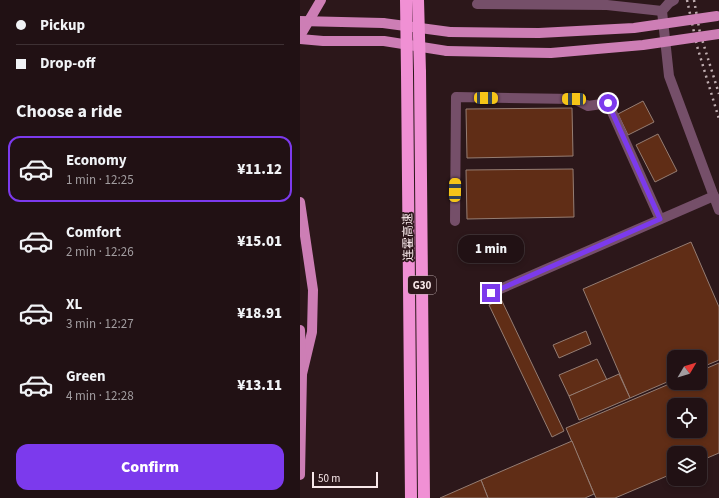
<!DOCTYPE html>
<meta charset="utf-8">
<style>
:root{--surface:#211114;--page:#2d1f22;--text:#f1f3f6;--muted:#a29da0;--line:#3e3134;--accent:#7c3aed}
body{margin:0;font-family:"Source Sans 3","Noto Sans SC",sans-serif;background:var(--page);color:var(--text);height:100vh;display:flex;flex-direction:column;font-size:15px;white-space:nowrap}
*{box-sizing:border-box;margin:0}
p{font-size:13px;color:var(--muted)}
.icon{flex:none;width:22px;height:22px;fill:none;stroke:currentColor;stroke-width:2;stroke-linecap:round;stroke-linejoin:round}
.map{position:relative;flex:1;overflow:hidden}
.sheet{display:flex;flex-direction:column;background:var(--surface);width:300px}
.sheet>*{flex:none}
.guide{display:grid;align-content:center;height:88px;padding:0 16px;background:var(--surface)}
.needle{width:26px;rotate:52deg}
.buttons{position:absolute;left:367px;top:350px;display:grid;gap:8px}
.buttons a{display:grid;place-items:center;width:40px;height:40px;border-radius:8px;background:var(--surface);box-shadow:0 2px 6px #0003,0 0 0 1px var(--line);font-size:20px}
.scale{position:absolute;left:12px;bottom:10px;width:66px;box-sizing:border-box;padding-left:4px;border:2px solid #f7e7e9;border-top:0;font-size:11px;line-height:14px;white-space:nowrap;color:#f7e7e9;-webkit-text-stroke:3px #2c171a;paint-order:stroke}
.end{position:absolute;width:18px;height:18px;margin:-9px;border:5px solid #7c3aed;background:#fff;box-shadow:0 0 0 2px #fff}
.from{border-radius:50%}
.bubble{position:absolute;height:28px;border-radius:12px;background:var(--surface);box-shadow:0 2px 6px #0003,0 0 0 1px var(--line);font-size:13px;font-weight:800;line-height:28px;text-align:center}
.car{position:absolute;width:12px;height:24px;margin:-12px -6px;border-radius:5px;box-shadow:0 0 3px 1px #0007;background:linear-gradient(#f5c518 24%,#345 0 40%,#f5c518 0 76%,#345 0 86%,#f5c518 0)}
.guide b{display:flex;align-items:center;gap:14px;height:38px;font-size:15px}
.guide b+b{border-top:1px solid var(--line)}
.guide i{width:10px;height:10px;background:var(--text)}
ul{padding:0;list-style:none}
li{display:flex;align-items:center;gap:12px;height:66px;margin:0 8px 6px;padding:0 8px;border:2px solid transparent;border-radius:12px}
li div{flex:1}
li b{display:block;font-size:15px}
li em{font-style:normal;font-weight:800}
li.selected{border-color:var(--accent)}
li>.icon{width:36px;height:36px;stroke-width:1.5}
h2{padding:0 16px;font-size:18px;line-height:48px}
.button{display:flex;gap:8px;margin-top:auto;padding:8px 16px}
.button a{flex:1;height:46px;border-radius:12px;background:var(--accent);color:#fff;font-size:16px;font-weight:800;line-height:46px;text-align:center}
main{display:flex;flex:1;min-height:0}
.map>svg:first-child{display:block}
</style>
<main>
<section class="sheet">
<div class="guide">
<b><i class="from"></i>Pickup</b>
<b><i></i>Drop-off</b>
</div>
<h2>Choose a ride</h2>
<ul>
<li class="selected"><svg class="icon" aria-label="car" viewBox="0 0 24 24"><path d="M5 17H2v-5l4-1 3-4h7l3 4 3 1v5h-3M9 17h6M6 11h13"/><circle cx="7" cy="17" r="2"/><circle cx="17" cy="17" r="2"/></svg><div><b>Economy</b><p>1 min · 12:25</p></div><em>¥11.12</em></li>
<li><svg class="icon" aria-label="car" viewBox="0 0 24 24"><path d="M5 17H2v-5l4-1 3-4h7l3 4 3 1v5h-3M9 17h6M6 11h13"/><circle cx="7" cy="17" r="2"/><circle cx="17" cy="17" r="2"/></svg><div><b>Comfort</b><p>2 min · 12:26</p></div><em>¥15.01</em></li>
<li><svg class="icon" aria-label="car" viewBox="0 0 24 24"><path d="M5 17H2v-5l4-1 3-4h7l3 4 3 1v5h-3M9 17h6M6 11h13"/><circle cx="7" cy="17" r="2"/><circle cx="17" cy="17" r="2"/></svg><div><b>XL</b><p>3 min · 12:27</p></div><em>¥18.91</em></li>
<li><svg class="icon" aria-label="car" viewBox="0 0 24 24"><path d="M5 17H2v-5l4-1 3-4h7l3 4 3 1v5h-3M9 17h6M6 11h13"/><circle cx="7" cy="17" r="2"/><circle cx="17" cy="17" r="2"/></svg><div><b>Green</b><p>4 min · 12:28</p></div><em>¥13.11</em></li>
</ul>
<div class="button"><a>Confirm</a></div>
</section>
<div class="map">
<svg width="419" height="498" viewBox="0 0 419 498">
<rect width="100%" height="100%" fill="#2c171a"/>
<g fill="#602d16" stroke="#957d73" fill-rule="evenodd">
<polygon points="343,101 354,122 328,135 318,114"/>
<polygon points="272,108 273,156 167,158 166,109"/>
<polygon points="358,134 377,171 355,182 336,145"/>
<polygon points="273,169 274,217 167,219 166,170"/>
<polygon points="391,242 419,307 419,360 400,368 400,357 374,357 374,379 330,398 283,289"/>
<polygon points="201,299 264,431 252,437 189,305"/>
<polygon points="286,331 291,344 259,358 253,345"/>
<polygon points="297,359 307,380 269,396 259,375"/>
<path d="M419,363V453L400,461V453H374V473L315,498H296L266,428L374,382L400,383V371ZM374,405H400V431H374Z"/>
<polygon points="319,374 330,398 279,420 269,396"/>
<polygon points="272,441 294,494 285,498 188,498 181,480"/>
<polygon points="181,480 188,498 140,498"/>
</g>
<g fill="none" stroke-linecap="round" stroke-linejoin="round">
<g stroke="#754f69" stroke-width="10">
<polyline points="374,0 369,3 362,11 369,76 419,210"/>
<polyline points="177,4 307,5 362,11"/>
<polyline points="155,221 156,97 274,99 288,106 308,103 360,219"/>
<polyline points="191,293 414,196"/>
</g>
<g stroke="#cd7eb5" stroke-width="10">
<polyline points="83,23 150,32"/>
<polyline points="0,36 21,0"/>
<polyline points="0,39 23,41 84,41 147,51"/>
<polyline points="0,202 13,290 12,332 2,374"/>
<polyline points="0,330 2,374 0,475"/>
</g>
<g stroke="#f090d4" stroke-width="12">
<polyline points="120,72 124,498"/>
<polyline points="107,73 111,498"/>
</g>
<g stroke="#bfadb0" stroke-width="2.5" stroke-dasharray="2 4" stroke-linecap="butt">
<polyline points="387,0 397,46 419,119"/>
<polyline points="394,0 400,33 419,94"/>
</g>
<g stroke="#cd7eb5" stroke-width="10">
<polyline points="0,21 83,23"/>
<polyline points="150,32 239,33 334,28 417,16"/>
<polyline points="147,51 251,53 343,45 419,34"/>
</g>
<g stroke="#f090d4" stroke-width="12">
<polyline points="106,0 107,73"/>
<polyline points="118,0 120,72"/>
</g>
</g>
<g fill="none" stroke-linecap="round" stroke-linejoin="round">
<polyline stroke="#7c3aed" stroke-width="5" points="191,293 360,219 308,103"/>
</g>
<g text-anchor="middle" stroke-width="3.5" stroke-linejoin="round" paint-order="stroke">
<rect fill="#2c171a" stroke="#baa9ab" stroke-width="1" x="108" y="276" width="28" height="18" rx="3"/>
<g font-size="11" font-weight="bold" fill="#f7e7e9">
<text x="122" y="289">G30</text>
</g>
<g font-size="12" fill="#f7e7e9" stroke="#2c171a">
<text transform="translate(108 237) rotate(-91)" y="4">连霍高速</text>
</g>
</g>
</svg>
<div class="buttons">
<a><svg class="needle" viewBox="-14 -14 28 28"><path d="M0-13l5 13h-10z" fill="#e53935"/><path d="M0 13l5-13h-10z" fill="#a29da0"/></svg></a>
<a><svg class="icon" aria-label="locate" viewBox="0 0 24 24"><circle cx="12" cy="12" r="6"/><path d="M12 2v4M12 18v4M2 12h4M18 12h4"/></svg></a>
<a><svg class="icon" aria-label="layers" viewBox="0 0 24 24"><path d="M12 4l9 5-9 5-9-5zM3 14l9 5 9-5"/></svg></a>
</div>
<div class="scale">50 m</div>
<i class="end from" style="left:308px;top:103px"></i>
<i class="end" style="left:191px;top:293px"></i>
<div class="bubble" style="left:158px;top:235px;width:66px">1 min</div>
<i class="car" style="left:186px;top:98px;rotate:91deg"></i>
<i class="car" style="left:274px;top:99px;rotate:271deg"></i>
<i class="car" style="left:155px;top:190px;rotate:1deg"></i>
</div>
</main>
